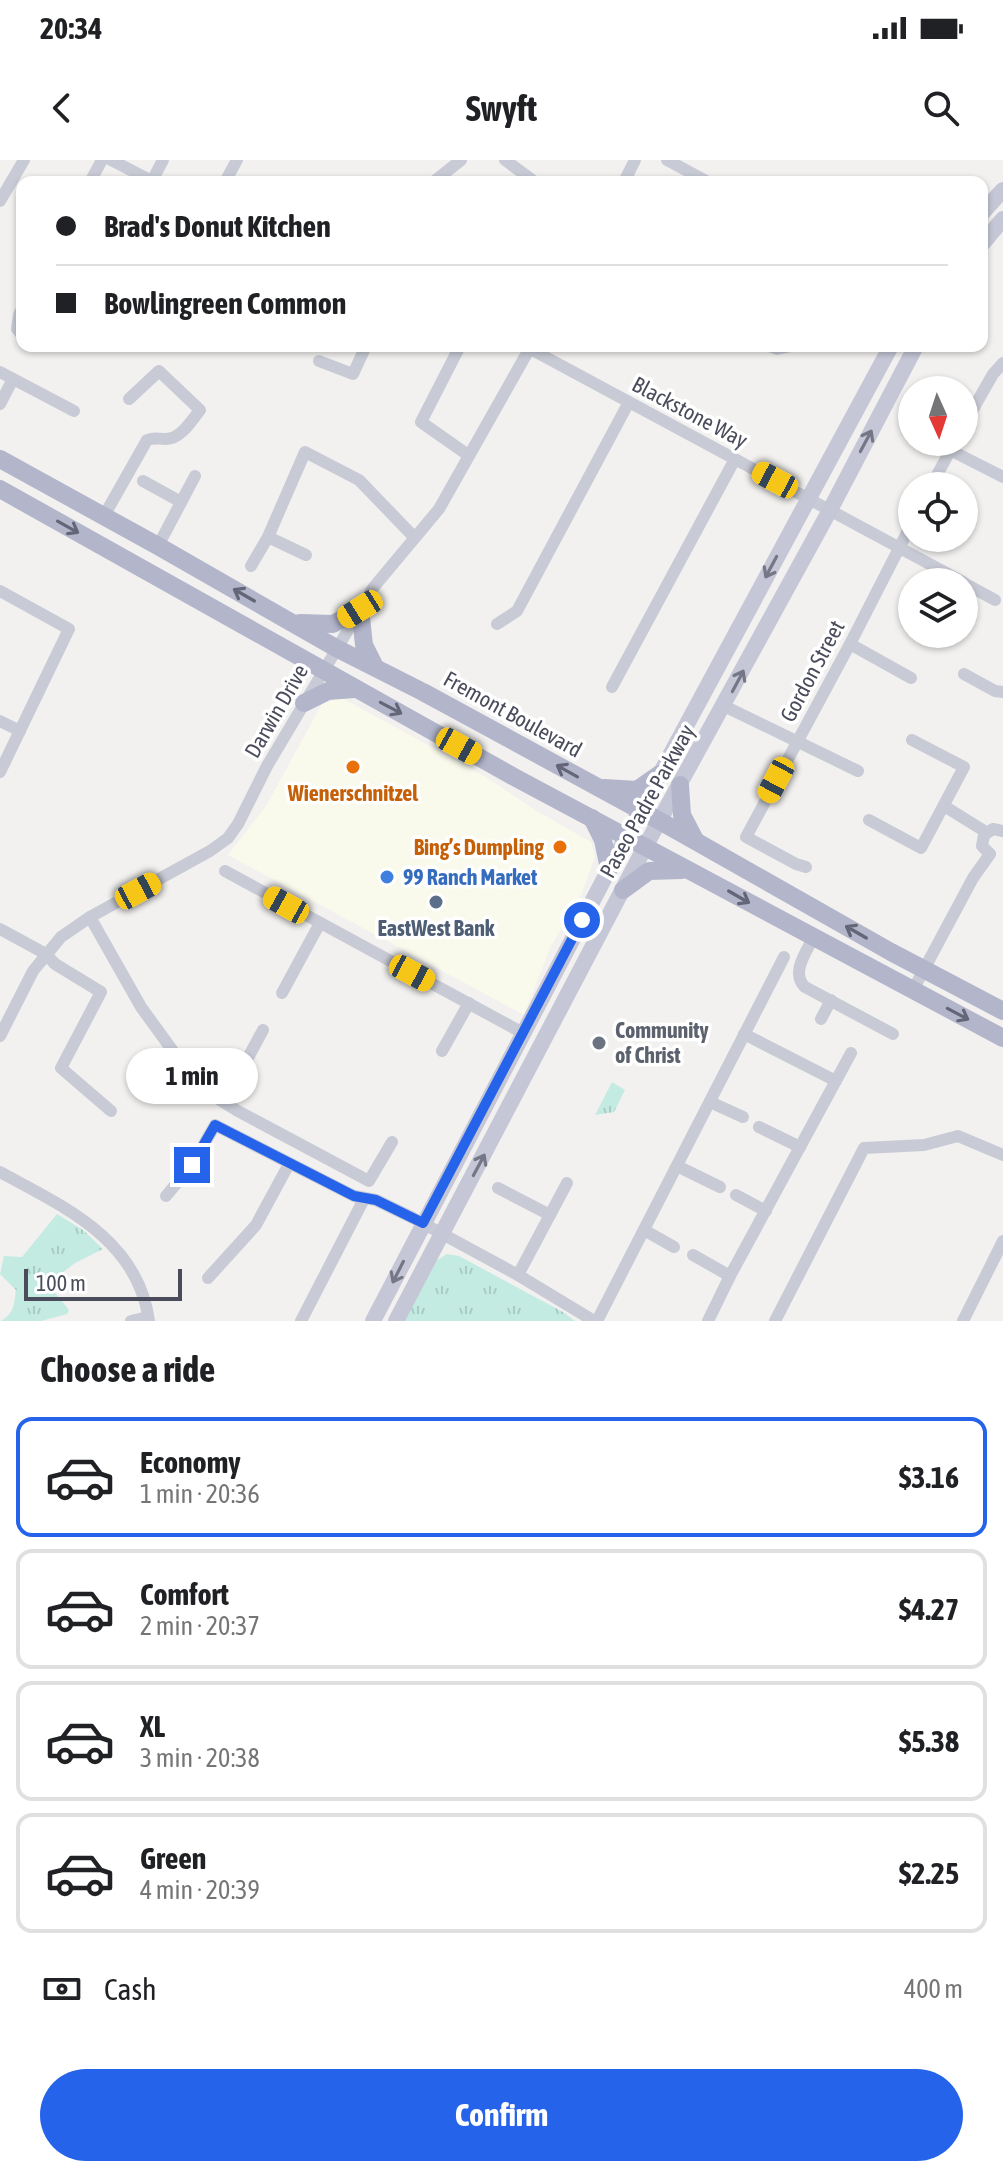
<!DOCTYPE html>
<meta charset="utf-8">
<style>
:root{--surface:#fff;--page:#f6f6f6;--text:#202124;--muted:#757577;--line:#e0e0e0;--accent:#2563eb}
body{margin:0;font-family:"Asap Condensed",sans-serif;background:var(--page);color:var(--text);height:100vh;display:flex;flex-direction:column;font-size:30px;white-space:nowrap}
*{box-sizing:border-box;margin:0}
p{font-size:26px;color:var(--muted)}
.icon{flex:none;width:44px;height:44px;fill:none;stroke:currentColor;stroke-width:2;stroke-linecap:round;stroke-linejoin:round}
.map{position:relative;height:1161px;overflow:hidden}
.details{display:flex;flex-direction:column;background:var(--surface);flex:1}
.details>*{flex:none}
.top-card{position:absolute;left:16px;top:16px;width:972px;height:176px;border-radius:16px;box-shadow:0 2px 6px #0004;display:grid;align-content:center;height:176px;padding:0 40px;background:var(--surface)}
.needle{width:52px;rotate:177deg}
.tools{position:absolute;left:898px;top:216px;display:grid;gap:16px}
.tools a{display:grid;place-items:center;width:80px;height:80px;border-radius:50%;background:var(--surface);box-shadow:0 2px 6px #0004;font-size:40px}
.scale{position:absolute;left:24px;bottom:20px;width:158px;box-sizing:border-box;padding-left:8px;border:4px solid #4a4c5b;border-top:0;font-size:22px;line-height:28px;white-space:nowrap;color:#4a4c5b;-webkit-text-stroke:6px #fff;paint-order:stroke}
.end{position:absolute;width:36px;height:36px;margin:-18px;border:10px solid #2563eb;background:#fff;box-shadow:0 0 0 4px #fff}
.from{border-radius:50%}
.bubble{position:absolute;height:56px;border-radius:28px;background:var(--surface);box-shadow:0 2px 6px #0004;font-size:26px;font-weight:700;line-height:56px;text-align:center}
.car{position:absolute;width:24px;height:48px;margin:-24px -12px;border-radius:10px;box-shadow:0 0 6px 2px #0007;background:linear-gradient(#f5c518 24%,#345 0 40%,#f5c518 0 76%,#345 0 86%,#f5c518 0)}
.top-card b{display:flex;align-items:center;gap:28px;height:76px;font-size:30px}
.top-card b+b{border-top:2px solid var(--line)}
.top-card i{width:20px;height:20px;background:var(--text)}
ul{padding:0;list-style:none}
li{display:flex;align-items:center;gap:24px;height:120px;margin:0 16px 12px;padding:0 24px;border:4px solid var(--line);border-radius:16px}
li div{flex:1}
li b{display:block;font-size:30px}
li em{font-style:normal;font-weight:700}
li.active{border-color:var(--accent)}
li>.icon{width:72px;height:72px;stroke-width:1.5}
h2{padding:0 40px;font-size:36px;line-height:96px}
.pay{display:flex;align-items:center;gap:20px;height:88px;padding:0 40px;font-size:30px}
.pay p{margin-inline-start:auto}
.action{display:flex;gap:16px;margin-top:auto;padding:16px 40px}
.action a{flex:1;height:92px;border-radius:48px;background:var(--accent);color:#fff;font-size:32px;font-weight:700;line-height:92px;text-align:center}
.status{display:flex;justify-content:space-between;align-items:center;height:56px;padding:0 40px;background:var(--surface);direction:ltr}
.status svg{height:22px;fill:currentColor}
header{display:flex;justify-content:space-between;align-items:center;height:104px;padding:0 40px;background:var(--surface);font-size:36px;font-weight:700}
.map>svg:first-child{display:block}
</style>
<div class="status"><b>20:34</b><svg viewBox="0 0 49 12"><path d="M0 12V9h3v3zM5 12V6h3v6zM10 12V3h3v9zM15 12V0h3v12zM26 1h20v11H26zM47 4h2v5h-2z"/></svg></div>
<header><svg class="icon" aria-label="back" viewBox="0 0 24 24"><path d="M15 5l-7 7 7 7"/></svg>Swyft<svg class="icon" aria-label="search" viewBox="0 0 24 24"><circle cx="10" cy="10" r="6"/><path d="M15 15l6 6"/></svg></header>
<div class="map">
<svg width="1003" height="1161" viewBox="0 0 1003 1161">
<defs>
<pattern id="park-tufts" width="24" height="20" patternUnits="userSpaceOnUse" patternTransform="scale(2)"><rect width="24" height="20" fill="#c3ebe2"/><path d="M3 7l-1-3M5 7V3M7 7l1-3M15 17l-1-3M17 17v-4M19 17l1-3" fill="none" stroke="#a9cbc4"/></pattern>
</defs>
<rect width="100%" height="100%" fill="#f2f1f0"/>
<polygon fill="#f9faec" points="336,539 344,539 486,617 535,650 591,682 595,696 582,733 551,786 524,855 228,695 266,646 322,544"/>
<g fill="url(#park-tufts)">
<polygon points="612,922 625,930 614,952 595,955"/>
<path d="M57,1054L83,1070L103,1089L75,1103L48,1124L69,1150L67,1154L41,1161H1C14,1153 14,1145 16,1130L0,1114L4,1096L22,1097Z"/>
<polygon points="447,1094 459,1096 563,1152 575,1161 404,1161 437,1100"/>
</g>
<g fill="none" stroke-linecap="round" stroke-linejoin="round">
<g stroke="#c8cad5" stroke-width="12">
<polyline points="111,0 154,22"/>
<polyline points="505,0 535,22"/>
<polyline points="667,0 708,22"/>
<polyline points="436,20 461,0"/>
<polyline points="152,21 163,0"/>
<polyline points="90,22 102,0"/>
<polyline points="225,22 237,0"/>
<polyline points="624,22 635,0"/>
<polyline points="0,41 24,0"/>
<polyline points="22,149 19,155 17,169 22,175"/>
<polyline points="460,186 421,262 468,295"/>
<polyline points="525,186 963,422"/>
<polyline points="769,186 777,189 791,186"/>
<polyline points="319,201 353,214 366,186"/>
<polyline points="0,212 74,251"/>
<polyline points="0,244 13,219"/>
<polyline points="964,265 993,214 1003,203"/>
<polyline points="950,290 1003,317"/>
<polyline points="143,321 181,342"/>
<polyline points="931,326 955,282"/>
<path d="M104,356L147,280C155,277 158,279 166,279C181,279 192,260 200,250L159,211L129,239"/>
<polyline points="268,377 306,395"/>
<polyline points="158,386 195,316"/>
<polyline points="251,406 268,377 305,292 359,320 414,377"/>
<polyline points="964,423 995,440"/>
<polyline points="0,431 69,469 0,612"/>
<polyline points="497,464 517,451 629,242"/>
<polyline points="850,484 911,518"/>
<polyline points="964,514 995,531 1003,532"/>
<polyline points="612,527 735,299"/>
<polyline points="724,546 858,611"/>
<polyline points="0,561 20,571"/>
<polyline points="944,646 986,672"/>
<polyline points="869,660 921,688 964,607 912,580"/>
<polyline points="990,694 982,686 984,675 993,669 1003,671"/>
<polyline points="806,707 796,704 746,677 850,484 912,363"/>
<polyline points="225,711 523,873"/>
<polyline points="90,757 141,847 199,927 236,950 369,1021 392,982"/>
<polyline points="0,769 46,794 55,804 101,832 61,908 111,951"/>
<path d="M814,776C807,791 790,813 805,827L893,874"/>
<polyline points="913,830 973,718 990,694"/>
<polyline points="282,833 320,763"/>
<polyline points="821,859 831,840"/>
<polyline points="744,874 836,921"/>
<polyline points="0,876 33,811 61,777 90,757 210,691 228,678 238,664 267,606 373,428 439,349 531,186"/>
<polyline points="442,891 469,843"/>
<polyline points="224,942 263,870"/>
<polyline points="710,942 743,957"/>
<polyline points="759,967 800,987"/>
<polyline points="677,1006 720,1027"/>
<path d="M0,1012C64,1047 138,1079 149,1161"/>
<polyline points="498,1028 550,1055"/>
<polyline points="736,1035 766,1051"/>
<polyline points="166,1036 192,1005 215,965 354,1036 376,1040 413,1058 518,1115 594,1161"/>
<polyline points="644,1070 674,1087"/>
<polyline points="693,1095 730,1116"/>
<polyline points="518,1115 567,1023"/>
<polyline points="208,1118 256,1065 289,1004"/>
<polyline points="131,1161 148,1157"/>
<polyline points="301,1161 364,1039"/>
<polyline points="597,1161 784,797"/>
<polyline points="708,1161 730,1116 851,893"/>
<polyline points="775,1161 864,988 924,985 958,976 1003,995"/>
<polyline points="963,1161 1003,1081"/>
</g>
<g stroke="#c5c6d6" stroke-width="16">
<polyline points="982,53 1003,30"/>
<polyline points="982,84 1003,59"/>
<polyline points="373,1161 626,677 891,186"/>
<polyline points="396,1161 645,687 830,350 916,186"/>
</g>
<g stroke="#b3b6cb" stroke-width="18">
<polyline points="0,299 158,386 336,488 423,532 660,661 891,792 1003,851"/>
<polyline points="0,329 516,618 1003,878"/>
<polyline points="300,463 333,464 360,449 364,485 375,507"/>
<polyline points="304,543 328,531 354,529"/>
<polyline points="680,625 682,655 695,680"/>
<polyline points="604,628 637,630 660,614"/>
<polyline points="592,658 603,680 609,709"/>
<polyline points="623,730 649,711 682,710"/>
</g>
</g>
<defs><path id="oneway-shaft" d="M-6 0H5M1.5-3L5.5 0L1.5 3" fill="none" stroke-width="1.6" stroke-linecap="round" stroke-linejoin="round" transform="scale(2)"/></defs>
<g stroke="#757786">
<use href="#oneway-shaft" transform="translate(866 281) rotate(-62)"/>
<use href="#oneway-shaft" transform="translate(771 407) rotate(118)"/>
<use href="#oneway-shaft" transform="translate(738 521) rotate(-62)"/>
<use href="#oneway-shaft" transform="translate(479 1005) rotate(-62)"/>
<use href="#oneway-shaft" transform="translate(398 1112) rotate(117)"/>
</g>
<g stroke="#646677">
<use href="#oneway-shaft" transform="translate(68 367) rotate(29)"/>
<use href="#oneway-shaft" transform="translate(244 435) rotate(-150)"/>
<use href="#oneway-shaft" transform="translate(391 548) rotate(28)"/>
<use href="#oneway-shaft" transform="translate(567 611) rotate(-151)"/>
<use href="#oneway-shaft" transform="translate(739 737) rotate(30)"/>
<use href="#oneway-shaft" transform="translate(856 772) rotate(-150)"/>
<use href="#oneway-shaft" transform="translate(958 854) rotate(28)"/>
</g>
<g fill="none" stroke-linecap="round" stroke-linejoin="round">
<polyline stroke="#2563eb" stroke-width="10" points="192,1005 215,965 354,1036 376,1040 423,1063 582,760"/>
</g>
<g fill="#e8710a" stroke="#fff" stroke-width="3">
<circle cx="353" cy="607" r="8"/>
<circle cx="560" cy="687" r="8"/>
</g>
<circle fill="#3f7fe0" stroke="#fff" stroke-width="3" cx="387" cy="717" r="8"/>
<circle fill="#5c6f8a" stroke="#fff" stroke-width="3" cx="436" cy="742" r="8"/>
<circle fill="#6b7280" stroke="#fff" stroke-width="3" cx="599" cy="883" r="8"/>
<g text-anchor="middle" stroke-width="7" stroke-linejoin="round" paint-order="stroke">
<g font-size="22" fill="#4a4c5b" stroke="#fff">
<text transform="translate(690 252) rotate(28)" y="8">Blackstone Way</text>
<text transform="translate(812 511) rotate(-62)" y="8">Gordon Street</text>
<text transform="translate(276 551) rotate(-60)" y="8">Darwin Drive</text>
<text transform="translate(513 554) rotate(29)" y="8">Fremont Boulevard</text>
<text transform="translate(647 641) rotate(-61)" y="8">Paseo Padre Parkway</text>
</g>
<g font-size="22" font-weight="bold" fill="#c56008" stroke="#fff">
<text x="353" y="641">Wienerschnitzel</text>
<text x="544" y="695" text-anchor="end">Bing’s Dumpling</text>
</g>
<g font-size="22" font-weight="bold" fill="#366cbe" stroke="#fff" text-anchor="start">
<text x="403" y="725">99 Ranch Market</text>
</g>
<g font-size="22" font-weight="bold" fill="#4e5e75" stroke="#fff">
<text x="436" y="776">EastWest Bank</text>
</g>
<g font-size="22" font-weight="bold" fill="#5b616d" stroke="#fff" text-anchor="start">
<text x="615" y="878">Community<tspan x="615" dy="25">of Christ</tspan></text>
</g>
</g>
</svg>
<div class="tools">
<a><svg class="needle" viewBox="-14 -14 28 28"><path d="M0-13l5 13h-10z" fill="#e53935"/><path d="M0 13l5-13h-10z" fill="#757577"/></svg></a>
<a><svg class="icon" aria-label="locate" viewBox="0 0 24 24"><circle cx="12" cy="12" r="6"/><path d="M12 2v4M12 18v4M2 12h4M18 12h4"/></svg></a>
<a><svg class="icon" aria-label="layers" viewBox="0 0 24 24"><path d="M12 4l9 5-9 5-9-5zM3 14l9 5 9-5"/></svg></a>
</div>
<div class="scale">100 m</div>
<i class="end from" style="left:582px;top:760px"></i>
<i class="end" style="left:192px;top:1005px"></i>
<div class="bubble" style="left:126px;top:888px;width:132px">1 min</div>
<i class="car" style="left:775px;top:320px;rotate:298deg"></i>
<i class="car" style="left:360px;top:449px;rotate:238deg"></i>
<i class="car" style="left:459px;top:586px;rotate:119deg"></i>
<i class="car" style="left:776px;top:620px;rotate:208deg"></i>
<i class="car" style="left:138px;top:731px;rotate:62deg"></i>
<i class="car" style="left:286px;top:745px;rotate:299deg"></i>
<i class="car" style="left:412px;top:813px;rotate:118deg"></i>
<div class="top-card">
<b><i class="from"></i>Brad's Donut Kitchen</b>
<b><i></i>Bowlingreen Common</b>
</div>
</div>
<section class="details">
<h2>Choose a ride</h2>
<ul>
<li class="active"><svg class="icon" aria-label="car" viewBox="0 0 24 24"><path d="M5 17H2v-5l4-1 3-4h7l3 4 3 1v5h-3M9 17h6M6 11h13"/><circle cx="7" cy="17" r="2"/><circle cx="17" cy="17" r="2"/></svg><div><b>Economy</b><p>1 min · 20:36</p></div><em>$3.16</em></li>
<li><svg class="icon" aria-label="car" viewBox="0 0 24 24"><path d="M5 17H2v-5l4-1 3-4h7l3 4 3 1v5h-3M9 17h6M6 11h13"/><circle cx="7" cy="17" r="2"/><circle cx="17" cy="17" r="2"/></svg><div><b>Comfort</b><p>2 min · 20:37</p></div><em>$4.27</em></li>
<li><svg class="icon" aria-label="car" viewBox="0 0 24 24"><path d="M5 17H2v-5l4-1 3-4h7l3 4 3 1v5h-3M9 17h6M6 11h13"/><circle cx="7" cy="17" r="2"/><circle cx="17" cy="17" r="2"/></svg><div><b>XL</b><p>3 min · 20:38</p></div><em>$5.38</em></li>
<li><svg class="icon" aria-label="car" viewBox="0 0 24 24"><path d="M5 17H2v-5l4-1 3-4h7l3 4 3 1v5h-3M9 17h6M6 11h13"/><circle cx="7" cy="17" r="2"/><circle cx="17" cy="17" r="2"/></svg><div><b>Green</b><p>4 min · 20:39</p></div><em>$2.25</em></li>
</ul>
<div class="pay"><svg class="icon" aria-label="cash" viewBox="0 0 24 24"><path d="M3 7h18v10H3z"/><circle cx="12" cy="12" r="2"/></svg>Cash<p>400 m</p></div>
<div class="action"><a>Confirm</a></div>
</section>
